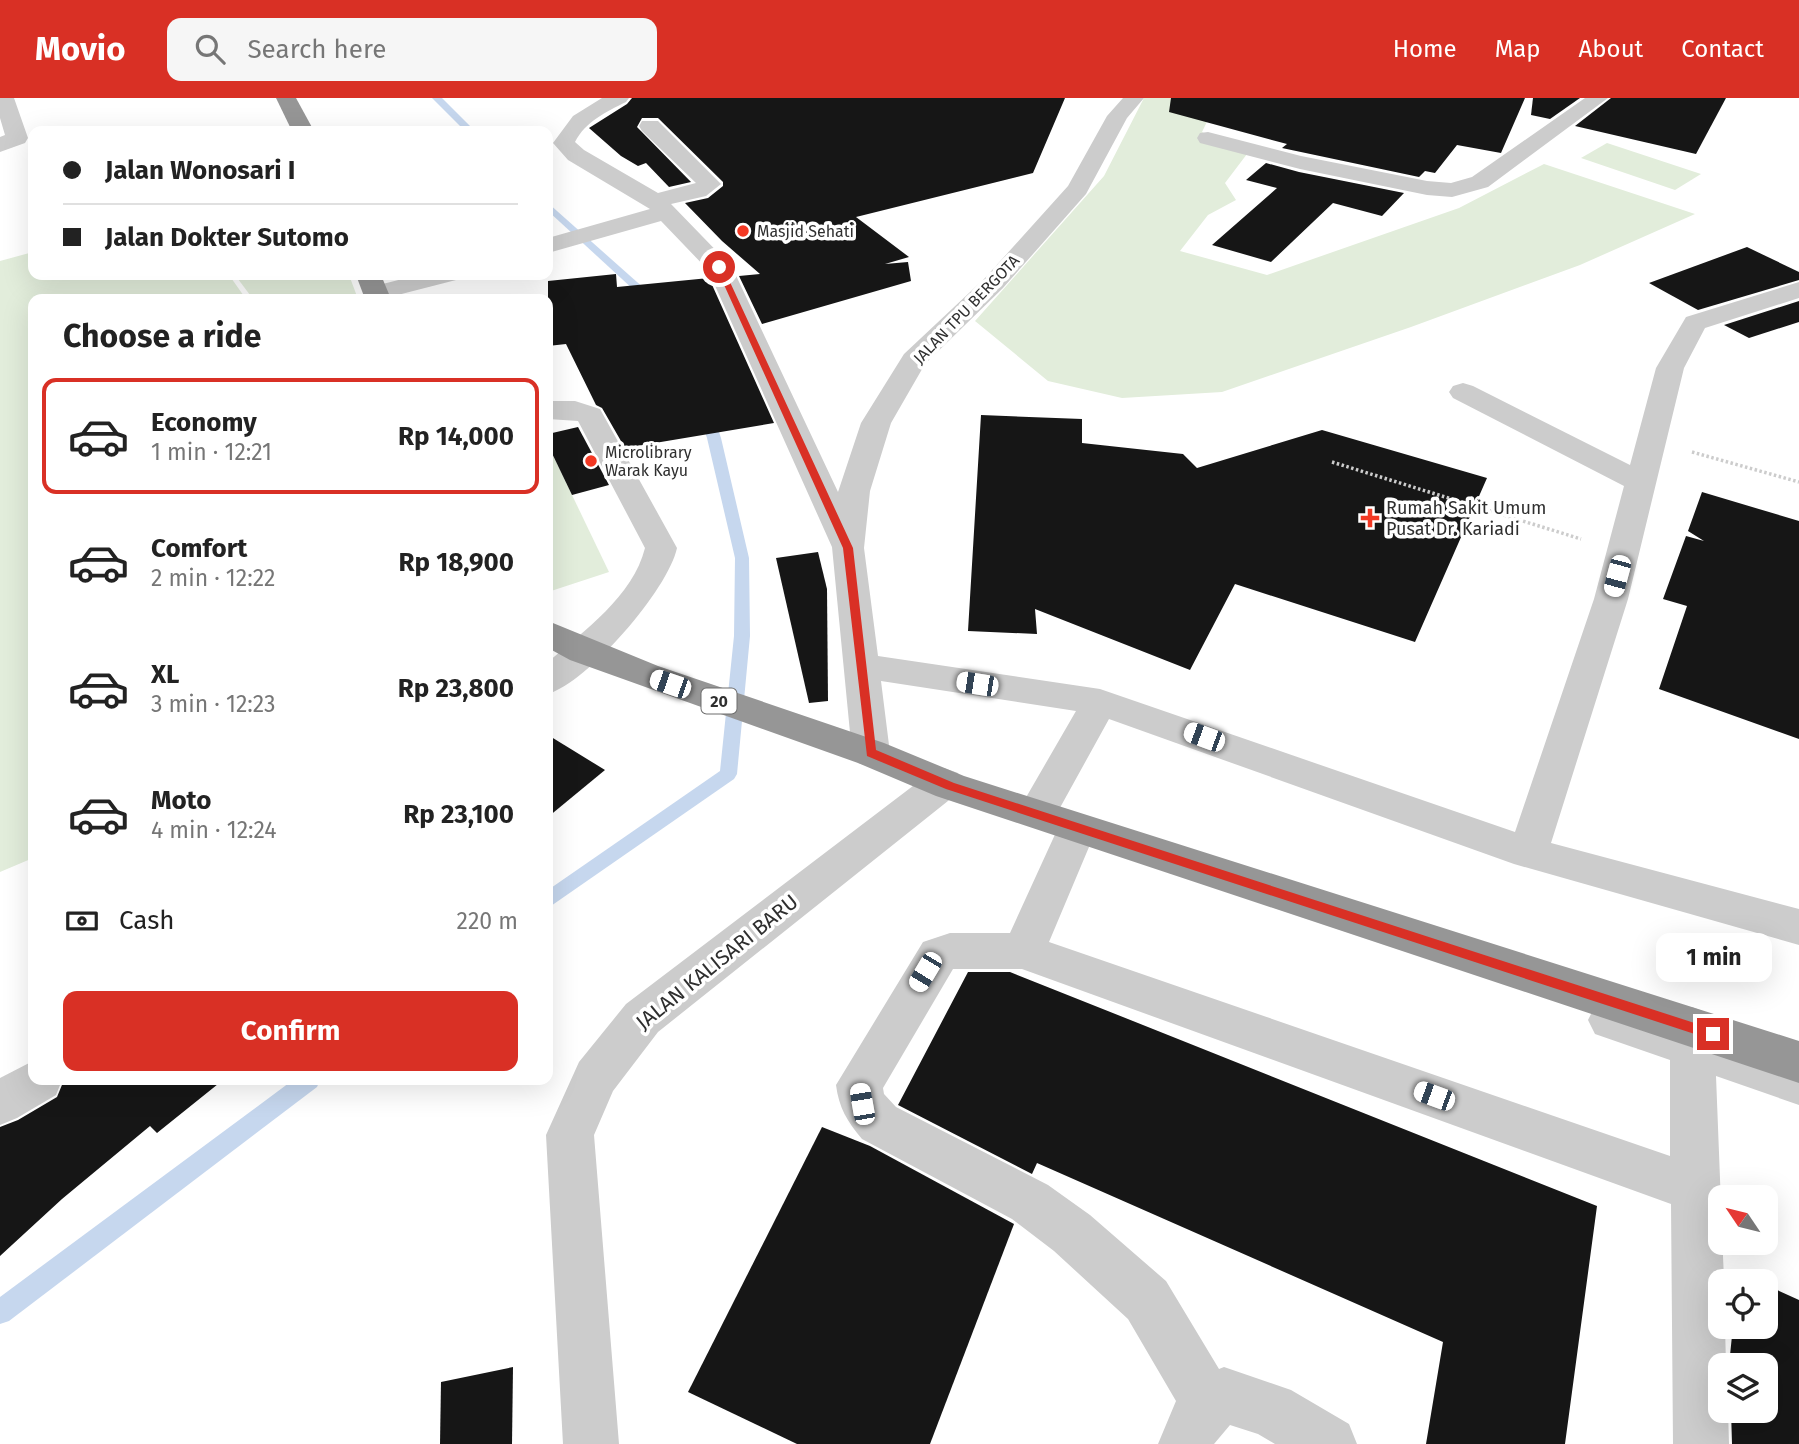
<!DOCTYPE html>
<meta charset="utf-8">
<style>
:root{--surface:#fff;--page:#f6f6f6;--text:#222;--muted:#767676;--line:#e0e0e0;--accent:#d93025}
body{margin:0;font-family:"Fira Sans",sans-serif;background:var(--page);color:var(--text);height:100vh;display:flex;flex-direction:column;font-size:26px;white-space:nowrap}
*{box-sizing:border-box;margin:0}
p{font-size:23px;color:var(--muted)}
.icon{flex:none;width:38px;height:38px;fill:none;stroke:currentColor;stroke-width:2;stroke-linecap:round;stroke-linejoin:round}
.map{position:relative;flex:1;overflow:hidden}
.drawer{position:absolute;left:28px;top:196px;width:525px;height:791px;display:flex;flex-direction:column;background:var(--surface);border-radius:14px;box-shadow:0 7px 28px #0002}
.drawer>*{flex:none}
.banner{position:absolute;left:28px;top:28px;width:525px;height:154px;border-radius:14px;box-shadow:0 7px 28px #0002;display:grid;align-content:center;height:154px;padding:0 35px;background:var(--surface)}
.needle{width:46px;rotate:305deg}
.controls{position:absolute;left:1708px;top:1087px;display:grid;gap:14px}
.controls a{display:grid;place-items:center;width:70px;height:70px;border-radius:14px;background:var(--surface);box-shadow:0 7px 28px #0002;font-size:35px}
.end{position:absolute;width:32px;height:32px;margin:-16px;border:9px solid #d93025;background:#fff;box-shadow:0 0 0 4px #fff}
.from{border-radius:50%}
.bubble{position:absolute;height:49px;border-radius:14px;background:var(--surface);box-shadow:0 7px 28px #0002;font-size:23px;font-weight:700;line-height:49px;text-align:center}
.car{position:absolute;width:21px;height:42px;margin:-21px -10px;border-radius:9px;box-shadow:0 0 5px 2px #0007;background:linear-gradient(#fff 24%,#345 0 40%,#fff 0 76%,#345 0 86%,#fff 0)}
.banner b{display:flex;align-items:center;gap:24px;height:66px;font-size:26px}
.banner b+b{border-top:2px solid var(--line)}
.banner i{width:18px;height:18px;background:var(--text)}
ul{padding:0;list-style:none}
li{display:flex;align-items:center;gap:21px;height:116px;margin:0 14px 10px;padding:0 21px;border:4px solid transparent;border-radius:14px}
li div{flex:1}
li b{display:block;font-size:26px}
li em{font-style:normal;font-weight:700}
li.current{border-color:var(--accent)}
li>.icon{width:63px;height:63px;stroke-width:1.5}
h2{padding:0 35px;font-size:32px;line-height:84px}
.pay{display:flex;align-items:center;gap:18px;height:77px;padding:0 35px;font-size:26px}
.pay p{margin-inline-start:auto}
.button{display:flex;gap:14px;margin-top:auto;padding:14px 35px}
.button a{flex:1;height:80px;border-radius:14px;background:var(--accent);color:#fff;font-size:28px;font-weight:700;line-height:80px;text-align:center}
header{display:flex;align-items:center;gap:42px;box-sizing:border-box;height:98px;padding:0 35px;background:var(--accent);color:#fff}
header strong{font-size:33px}
nav{display:flex;gap:38px;margin-inline-start:auto;font-size:24px}
.search{width:490px;height:63px;background:var(--page);display:flex;align-items:center;gap:18px;box-sizing:border-box;padding:0 24px;border-radius:14px;color:var(--muted);font-size:26px}
.map>svg:first-child{display:block}
</style>
<header>
<strong>Movio</strong>
<div class="search"><svg class="icon" aria-label="search" viewBox="0 0 24 24"><circle cx="10" cy="10" r="6"/><path d="M15 15l6 6"/></svg>Search here</div>
<nav><a>Home</a><a>Map</a><a>About</a><a>Contact</a></nav>
</header>
<div class="map">
<svg width="1799" height="1346" viewBox="0 0 1799 1346">
<rect width="100%" height="100%" fill="#fff"/>
<g fill="#e2eddb">
<polygon points="1144,0 1229,0 1216,5 1202,34 1247,56 1225,85 1236,102 1208,117 1180,153 1267,177 1459,110 1544,66 1695,116 1580,167 1411,229 1222,294 1122,300 1048,283 975,223 1104,78"/>
<polygon points="1607,45 1701,76 1675,92 1581,60"/>
<polygon points="33,154 33,177 229,177 246,201 33,201 33,760 0,774 0,163"/>
<polygon points="235,177 349,177 358,201 253,201"/>
<polygon points="548,347 609,474 548,494"/>
</g>
<g fill="none" stroke-linecap="round" stroke-linejoin="round">
<g fill="#c6d7ee" fill-rule="evenodd">
<polygon points="432,0 442,0 475,33 465,33"/>
<polygon points="548,105 655,200 655,204 647,204 548,113"/>
<polygon points="705,309 712,313 721,340 749,460 750,538 737,676 734,681 548,810 548,792 720,673 734,538 735,460 707,340 698,313"/>
<polygon points="293,982 320,982 317,989 9,1223 0,1226 0,1199"/>
</g>
</g>
<g fill="#161616">
<polygon points="632,0 1065,0 1033,75 856,119 909,159 885,166 908,164 911,183 762,226 739,178 760,176 722,143 685,105 708,100 723,88 723,84 658,20 642,20 637,29 691,84 669,89 646,65 638,68 621,58 589,30 627,6"/>
<polygon points="1171,0 1525,0 1501,55 1457,47 1435,75 1425,73 1419,79 1282,50 1287,46 1169,14"/>
<polygon points="1533,0 1580,0 1550,21 1531,17"/>
<polygon points="1611,0 1726,0 1696,56 1575,28"/>
<polygon points="1266,65 1299,74 1404,95 1382,118 1333,105 1271,164 1212,147 1277,90 1246,82"/>
<polygon points="1747,149 1799,174 1799,182 1698,212 1649,185"/>
<polygon points="616,176 617,189 709,180 774,325 625,350 602,310 596,307 566,246 548,248 548,183"/>
<polygon points="1799,203 1799,224 1749,240 1724,227"/>
<polygon points="981,317 1082,321 1082,345 1183,356 1197,370 1322,332 1487,380 1415,544 1235,486 1190,572 1035,511 1037,536 968,533"/>
<polygon points="578,329 609,387 572,397 548,347 548,336"/>
<polygon points="1702,394 1799,423 1799,641 1659,591 1687,508 1663,501 1686,438 1704,443 1688,433"/>
<polygon points="818,454 827,491 828,603 809,605 776,460"/>
<polygon points="548,637 605,672 548,719"/>
<polygon points="968,874 1010,874 1597,1108 1565,1346 1426,1346 1443,1244 1037,1065 1032,1076 898,1007"/>
<polygon points="64,982 223,982 157,1035 150,1028 62,1101 0,1158 0,1029 18,1022 57,999"/>
<polygon points="822,1029 870,1048 1014,1126 930,1346 797,1346 688,1294"/>
<polygon points="1766,1187 1799,1202 1799,1346 1732,1346 1731,1312 1766,1312 1766,1267 1729,1267 1733,1228 1766,1228"/>
<polygon points="513,1269 512,1346 440,1346 441,1284"/>
</g>
<g fill="none" stroke-linecap="round" stroke-linejoin="round">
<g stroke="#ccc" stroke-width="3.5" stroke-dasharray="2.5 2.5" stroke-linecap="butt">
<polyline points="1692,354 1799,384"/>
<polyline points="1332,364 1581,441"/>
</g>
<g fill="#ccc" fill-rule="evenodd">
<polygon points="0,0 14,0 28,40 25,45 0,54 0,39 5,37 0,20"/>
<path d="M602,0H629L626,4C606,14 586,23 575,44L584,52L658,95L696,85L642,33L639,28L642,23H658L721,86L706,98L671,106L732,169L838,394L861,325L904,256L985,180L1068,88L1107,18L1123,0H1144L1127,20L1086,96L1003,190L925,266L891,325L870,393L864,450L878,558L1100,591L1515,734L1594,501L1624,388L1453,300L1449,294L1453,288L1463,285L1473,288L1630,367L1656,270L1686,219L1799,184V200L1705,230L1684,270L1628,501L1551,745L1799,811V847L1514,766L1109,621L1051,726L1037,730L1023,726L1017,715L1076,613L881,583L890,655L884,665L871,669L858,665L852,655L832,449L708,172L661,123L548,155V140L650,111L568,62L553,45L573,18Z"/>
<polygon points="1585,0 1608,0 1488,89 1452,99 1427,97 1300,71 1200,45 1197,40 1200,35 1208,34 1301,58 1427,83 1451,85 1472,79"/>
<polygon points="418,177 460,177 456,182 382,201 367,200 363,195 367,190"/>
<path d="M548,303H575L600,311L677,450C668,492 588,584 548,596V564C584,533 633,498 645,450L578,323L548,321Z"/>
<polygon points="944,670 958,675 963,685 958,695 658,934 613,993 594,1037 619,1346 563,1346 546,1037 579,964 626,906 930,675"/>
<path d="M1077,715L1091,719L1097,730L1049,844L1670,1058V962L1595,936L1588,922L1595,908L1611,902L1672,923L1676,915L1692,909L1708,915L1715,929V937L1799,965V1007L1716,978L1724,1183H1720V1228H1725L1726,1267H1720V1312H1728L1729,1346H1673L1671,1106L1022,871H953L883,990L884,996L896,1009L1048,1087L1090,1117L1166,1183L1219,1271L1224,1269L1291,1292L1349,1326L1357,1346H1275L1258,1336L1230,1327L1214,1346H1158L1176,1303L1128,1221L1054,1153L1012,1121L862,1041C847,1023 839,1010 836,987L923,844L950,835H1010L1063,719Z"/>
<polygon points="33,963 33,982 62,982 56,997 17,1020 0,1027 0,980"/>
</g>
<g fill="#969696" fill-rule="evenodd">
<polygon points="276,0 296,0 314,33 292,33"/>
<polygon points="356,177 381,177 391,201 365,201"/>
<polygon points="548,523 658,568 884,645 964,678 1799,943 1799,985 936,698 858,665 570,562 548,550"/>
</g>
</g>
<polygon fill="#d93025" points="719,167 723,169 853,450 876,652 954,685 1713,931 1720,936 1718,941 1713,942 946,691 867,658 843,450 716,169"/>
<g fill="#f33823" stroke="#fff" stroke-width="2.5">
<circle cx="743" cy="133" r="7"/>
<circle cx="591" cy="363" r="7"/>
<path d="M1366.5 409.5h7v7h7v7h-7v7h-7v-7h-7v-7h7z"/>
</g>
<g text-anchor="middle" stroke-width="7" stroke-linejoin="round" paint-order="stroke">
<g font-size="16" fill="#2f2f2f" stroke="#fff" text-anchor="start">
<text x="757" y="139">Masjid Sehati</text>
<text x="605" y="360">Microlibrary<tspan x="605" dy="18">Warak Kayu</tspan></text>
</g>
<g font-size="16" fill="#2f2f2f" stroke="#fff">
<text transform="translate(966 211) rotate(-46)" y="6">JALAN TPU BERGOTA</text>
</g>
<rect fill="#fff" stroke="#6d6d6d" stroke-width="2" x="701.5" y="590.5" width="35" height="25" rx="5"/>
<g font-size="16" font-weight="bold" fill="#2f2f2f">
<text x="719" y="609">20</text>
</g>
<g font-size="18" fill="#2f2f2f" stroke="#fff" text-anchor="start">
<text x="1386" y="416">Rumah Sakit Umum<tspan x="1386" dy="21">Pusat Dr. Kariadi</tspan></text>
</g>
<g font-size="21" fill="#2f2f2f" stroke="#fff">
<text transform="translate(717 864) rotate(-39)" y="7">JALAN KALISARI BARU</text>
</g>
</g>
</svg>
<div class="controls">
<a><svg class="needle" viewBox="-14 -14 28 28"><path d="M0-13l5 13h-10z" fill="#e53935"/><path d="M0 13l5-13h-10z" fill="#767676"/></svg></a>
<a><svg class="icon" aria-label="locate" viewBox="0 0 24 24"><circle cx="12" cy="12" r="6"/><path d="M12 2v4M12 18v4M2 12h4M18 12h4"/></svg></a>
<a><svg class="icon" aria-label="layers" viewBox="0 0 24 24"><path d="M12 4l9 5-9 5-9-5zM3 14l9 5 9-5"/></svg></a>
</div>
<i class="end from" style="left:719px;top:169px"></i>
<i class="end" style="left:1713px;top:936px"></i>
<div class="bubble" style="left:1656px;top:835px;width:116px">1 min</div>
<i class="car" style="left:1617px;top:478px;rotate:195deg"></i>
<i class="car" style="left:670px;top:586px;rotate:289deg"></i>
<i class="car" style="left:977px;top:586px;rotate:279deg"></i>
<i class="car" style="left:1204px;top:639px;rotate:290deg"></i>
<i class="car" style="left:925px;top:874px;rotate:211deg"></i>
<i class="car" style="left:1434px;top:998px;rotate:290deg"></i>
<i class="car" style="left:862px;top:1006px;rotate:350deg"></i>
<div class="banner">
<b><i class="from"></i>Jalan Wonosari I</b>
<b><i></i>Jalan Dokter Sutomo</b>
</div>
<section class="drawer">
<h2>Choose a ride</h2>
<ul>
<li class="current"><svg class="icon" aria-label="car" viewBox="0 0 24 24"><path d="M5 17H2v-5l4-1 3-4h7l3 4 3 1v5h-3M9 17h6M6 11h13"/><circle cx="7" cy="17" r="2"/><circle cx="17" cy="17" r="2"/></svg><div><b>Economy</b><p>1 min · 12:21</p></div><em>Rp 14,000</em></li>
<li><svg class="icon" aria-label="car" viewBox="0 0 24 24"><path d="M5 17H2v-5l4-1 3-4h7l3 4 3 1v5h-3M9 17h6M6 11h13"/><circle cx="7" cy="17" r="2"/><circle cx="17" cy="17" r="2"/></svg><div><b>Comfort</b><p>2 min · 12:22</p></div><em>Rp 18,900</em></li>
<li><svg class="icon" aria-label="car" viewBox="0 0 24 24"><path d="M5 17H2v-5l4-1 3-4h7l3 4 3 1v5h-3M9 17h6M6 11h13"/><circle cx="7" cy="17" r="2"/><circle cx="17" cy="17" r="2"/></svg><div><b>XL</b><p>3 min · 12:23</p></div><em>Rp 23,800</em></li>
<li><svg class="icon" aria-label="car" viewBox="0 0 24 24"><path d="M5 17H2v-5l4-1 3-4h7l3 4 3 1v5h-3M9 17h6M6 11h13"/><circle cx="7" cy="17" r="2"/><circle cx="17" cy="17" r="2"/></svg><div><b>Moto</b><p>4 min · 12:24</p></div><em>Rp 23,100</em></li>
</ul>
<div class="pay"><svg class="icon" aria-label="cash" viewBox="0 0 24 24"><path d="M3 7h18v10H3z"/><circle cx="12" cy="12" r="2"/></svg>Cash<p>220 m</p></div>
<div class="button"><a>Confirm</a></div>
</section>
</div>
